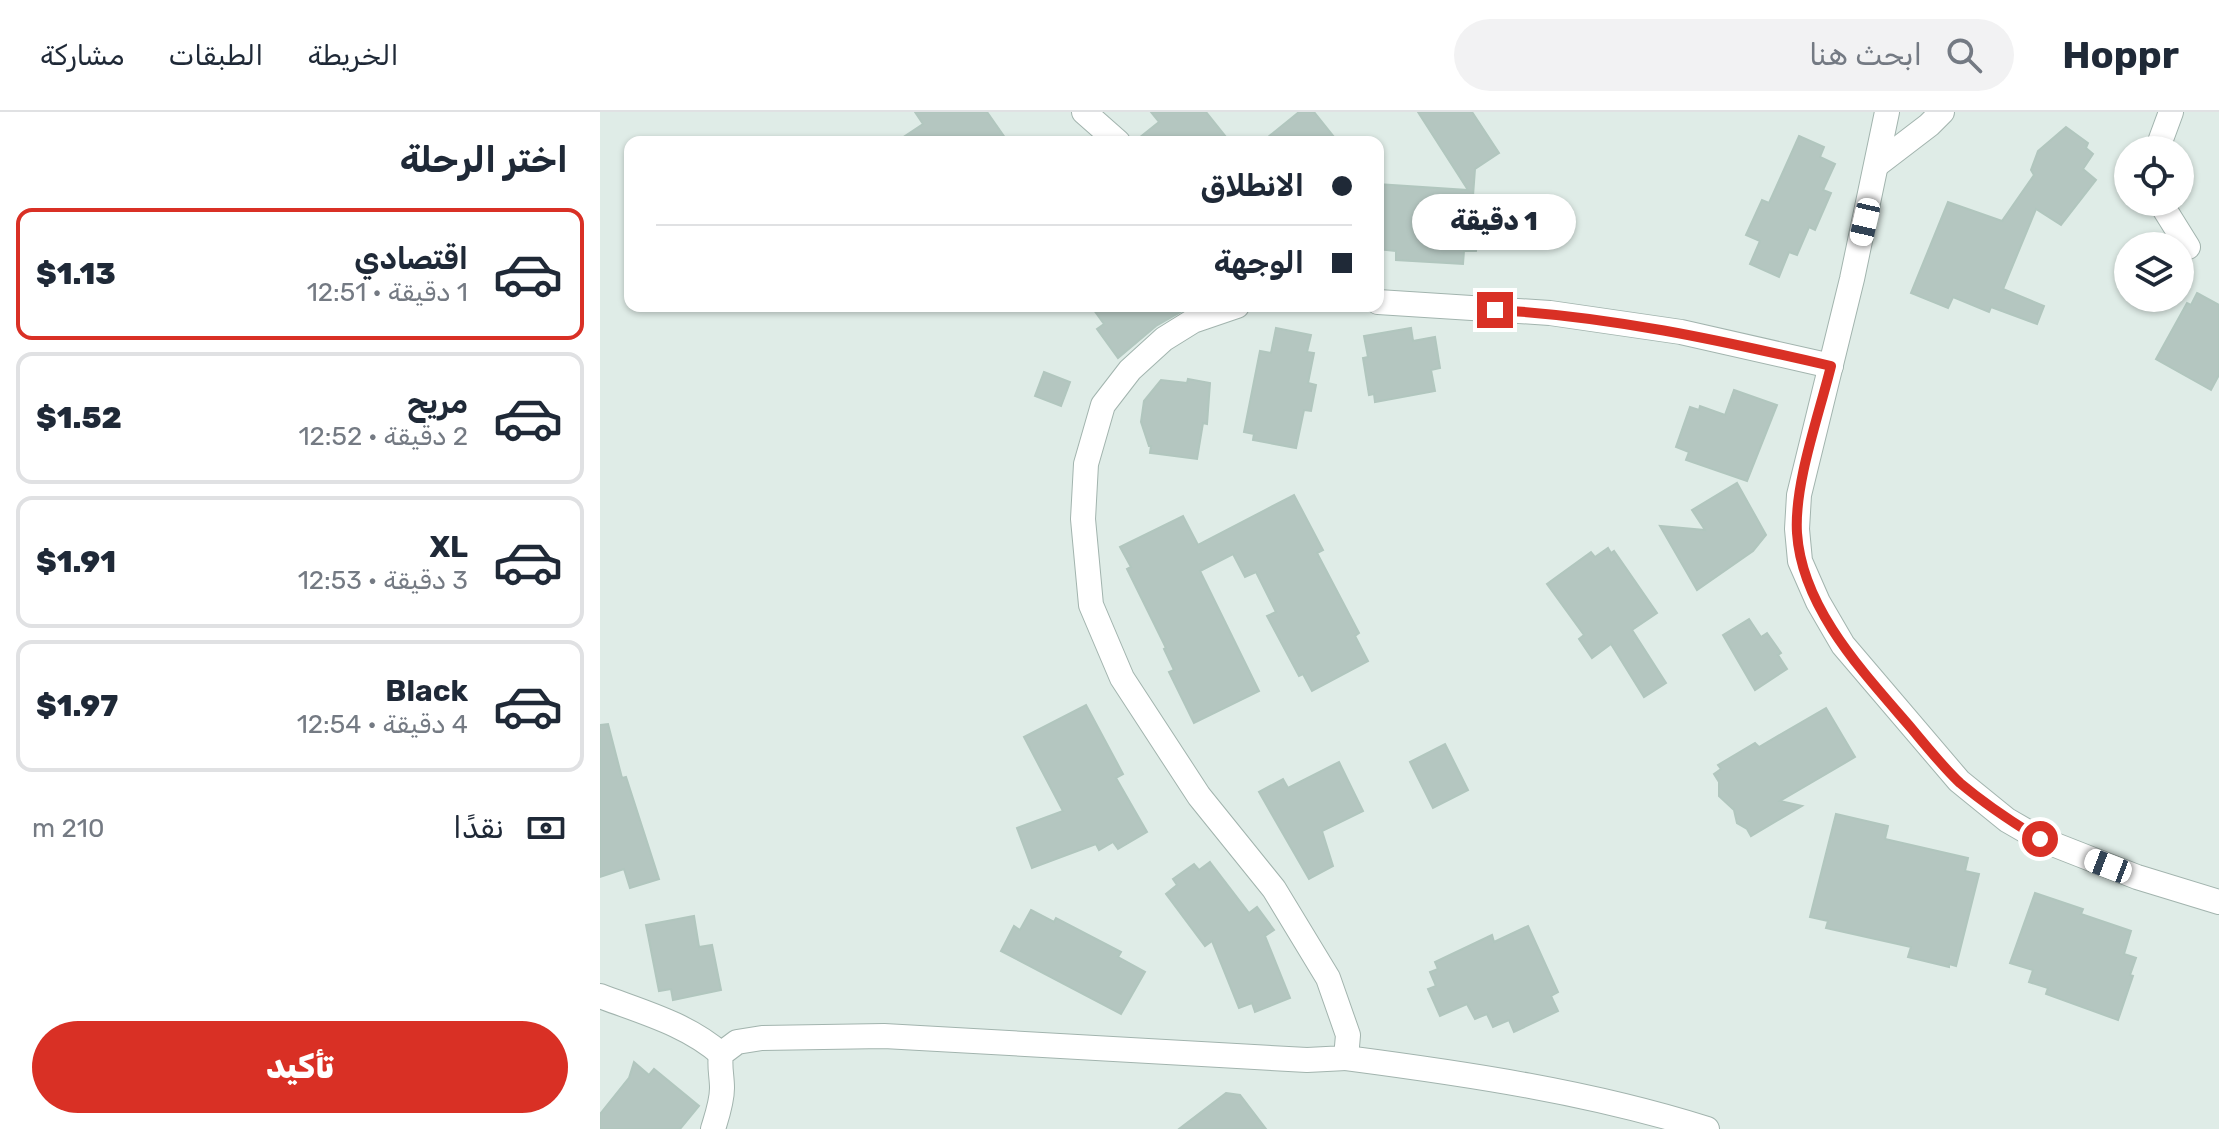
<!DOCTYPE html>
<html lang="ar">
<meta charset="utf-8">
<style>
:root{--surface:#fff;--page:#f2f2f3;--text:#1f2937;--muted:#747a83;--line:#e0e1e3;--accent:#d93025}
body{margin:0;font-family:Rubik,Cairo,sans-serif;background:var(--page);color:var(--text);direction:rtl;height:100vh;display:flex;flex-direction:column;font-size:30px;white-space:nowrap}
*{box-sizing:border-box;margin:0}
p{font-size:26px;color:var(--muted)}
.icon{flex:none;width:44px;height:44px;fill:none;stroke:currentColor;stroke-width:2;stroke-linecap:round;stroke-linejoin:round}
.map{position:relative;flex:1;overflow:hidden;direction:ltr}
.sheet{display:flex;flex-direction:column;background:var(--surface);width:600px}
.sheet>*{flex:none}
.banner{position:absolute;left:24px;top:24px;width:760px;height:176px;border-radius:16px;box-shadow:0 2px 6px #0004;direction:rtl;display:grid;align-content:center;height:176px;padding:0 32px;background:var(--surface)}
.buttons{position:absolute;left:1514px;top:24px;display:grid;gap:16px}
.buttons a{display:grid;place-items:center;width:80px;height:80px;border-radius:50%;background:var(--surface);box-shadow:0 2px 6px #0004;font-size:40px}
.end{position:absolute;width:36px;height:36px;margin:-18px;border:10px solid #d93025;background:#fff;box-shadow:0 0 0 4px #fff}
.from{border-radius:50%}
.bubble{position:absolute;height:56px;border-radius:28px;background:var(--surface);box-shadow:0 2px 6px #0004;font-size:26px;font-weight:800;line-height:56px;text-align:center;direction:rtl}
.car{position:absolute;width:24px;height:48px;margin:-24px -12px;border-radius:10px;box-shadow:0 0 6px 2px #0007;background:linear-gradient(#fff 24%,#345 0 40%,#fff 0 76%,#345 0 86%,#fff 0)}
.banner b{display:flex;align-items:center;gap:28px;height:76px;font-size:30px}
.banner b+b{border-top:2px solid var(--line)}
.banner i{width:20px;height:20px;background:var(--text)}
ul{padding:0;list-style:none}
li{display:flex;align-items:center;gap:24px;height:132px;margin:0 16px 12px;padding:0 16px;border:4px solid var(--line);border-radius:16px}
li div{flex:1}
li b{display:block;font-size:30px}
li em{font-style:normal;font-weight:800}
li.on{border-color:var(--accent)}
li>.icon{width:72px;height:72px;stroke-width:1.5}
h2{padding:0 32px;font-size:36px;line-height:96px}
.pay{display:flex;align-items:center;gap:20px;height:88px;padding:0 32px;font-size:30px}
.pay p{margin-inline-start:auto}
.primary-button{display:flex;gap:16px;margin-top:auto;padding:16px 32px}
.primary-button a{flex:1;height:92px;border-radius:48px;background:var(--accent);color:#fff;font-size:32px;font-weight:800;line-height:92px;text-align:center}
header{display:flex;align-items:center;gap:48px;box-sizing:border-box;height:112px;padding:0 40px;background:var(--surface);border-bottom:2px solid var(--line)}
header strong{font-size:38px}
nav{display:flex;gap:44px;margin-inline-start:auto;font-size:28px}
.search{width:560px;height:72px;background:var(--page);display:flex;align-items:center;gap:20px;box-sizing:border-box;padding:0 28px;border-radius:44px;color:var(--muted);font-size:30px}
main{display:flex;flex:1;min-height:0}
.map>svg:first-child{display:block}
</style>
<header>
<strong>Hoppr</strong>
<div class="search"><svg class="icon" aria-label="search" viewBox="0 0 24 24"><circle cx="10" cy="10" r="6"/><path d="M15 15l6 6"/></svg>ابحث هنا</div>
<nav><a>الخريطة</a><a>الطبقات</a><a>مشاركة</a></nav>
</header>
<main>
<div class="map">
<svg width="1619" height="1017" viewBox="0 0 1619 1017">
<rect width="100%" height="100%" fill="#dfece7"/>
<g fill="#b4c6c0" stroke="#b1c6be" stroke-width="2">
<polygon points="315,0 387,0 408,30 296,30 323,12"/>
<polygon points="551,0 606,0 630,30 534,30 559,10"/>
<polygon points="699,0 714,0 738,30 662,30"/>
<polygon points="818,0 872,0 899,41 875,57 871,111 879,111 876,139 864,139 863,152 796,148 796,139 778,137 778,72 868,78"/>
<polygon points="1466,15 1488,31 1486,36 1493,42 1483,57 1496,68 1461,113 1436,97 1403,177 1444,194 1437,212 1391,195 1389,200 1353,185 1348,196 1311,181 1348,90 1402,109 1434,63 1431,58 1438,39"/>
<polygon points="1199,24 1224,35 1220,45 1235,52 1223,78 1231,81 1215,118 1209,115 1197,143 1189,140 1179,165 1150,152 1160,129 1146,123 1162,88 1169,91"/>
<polygon points="1597,181 1619,193 1619,263 1611,278 1556,247 1587,191 1591,193"/>
<polygon points="491,194 591,194 556,214 518,246 497,217 504,212"/>
<polygon points="676,216 711,223 707,240 714,241 708,271 716,273 711,299 704,298 696,336 653,328 654,322 644,320 660,239 671,241"/>
<polygon points="811,216 813,229 835,225 840,256 831,258 835,279 775,290 774,282 769,283 763,246 768,245 764,224"/>
<polygon points="444,260 470,270 461,294 435,284"/>
<polygon points="588,267 610,271 607,312 603,311 597,347 550,341 551,334 549,334 541,310 544,289 561,268 587,271"/>
<polygon points="1134,278 1177,293 1147,369 1086,348 1089,340 1076,335 1090,295 1099,298 1100,294 1125,303"/>
<polygon points="1137,371 1166,423 1153,439 1097,478 1060,414 1105,418 1092,398"/>
<polygon points="694,383 723,438 717,441 759,521 755,524 768,549 712,579 703,562 699,564 667,504 676,500 656,460 645,465 633,442 600,459 659,579 594,611 569,560 574,558 564,537 566,536 527,457 531,455 520,435 583,404 598,433"/>
<polygon points="1008,436 1011,441 1014,439 1057,501 1032,518 1066,571 1044,585 1011,532 992,546 979,527 984,523 947,472 991,440 995,445"/>
<polygon points="1149,507 1161,525 1167,521 1181,541 1178,543 1187,557 1155,578 1123,523"/>
<polygon points="486,593 523,662 516,666 547,720 518,737 513,730 499,738 496,732 432,756 417,716 463,699 424,625"/>
<polygon points="1226,596 1255,645 1180,689 1202,694 1151,724 1147,717 1137,711 1134,698 1119,684 1119,670 1114,662 1121,657 1118,653 1155,631 1159,635"/>
<polygon points="8,612 22,666 26,665 59,767 30,776 24,757 0,765 0,613"/>
<polygon points="845,632 868,678 833,696 810,650"/>
<polygon points="739,650 763,699 722,719 733,754 709,767 659,680 683,667 688,676"/>
<polygon points="1236,702 1288,714 1285,727 1368,746 1365,759 1379,762 1356,854 1349,852 1349,855 1308,845 1311,835 1226,816 1228,809 1210,805"/>
<polygon points="610,750 649,801 657,795 674,818 665,824 690,886 655,900 652,891 639,896 612,829 605,834 566,782 577,773 573,767 594,752 599,758"/>
<polygon points="1435,781 1483,797 1481,802 1531,819 1524,842 1536,846 1530,863 1533,864 1518,908 1446,882 1448,876 1429,870 1433,858 1410,851"/>
<polygon points="431,798 454,810 456,806 521,840 518,845 545,860 521,902 401,839 414,814 420,818"/>
<polygon points="94,804 99,835 112,833 121,878 73,888 71,877 59,879 46,813"/>
<polygon points="928,814 958,880 951,884 958,899 914,920 909,908 893,915 887,902 875,907 867,892 840,904 828,877 836,874 830,860 838,857 835,850 892,823 894,830"/>
<polygon points="34,950 49,963 54,957 99,994 80,1017 0,1017 0,1002 29,966"/>
<polygon points="626,981 640,983 666,1017 579,1017"/>
</g>
<g fill="none" stroke-linecap="round" stroke-linejoin="round">
<defs>
<g id="street">
<polyline points="484,0 518,30"/>
<polyline points="1287,0 1252,167 1199,383 1197,417 1200,449 1218,490 1243,533 1359,669 1407,708 1440,727 1537,765 1619,790"/>
<polyline points="1557,38 1571,0"/>
<polyline points="1278,52 1329,13 1342,0"/>
<polyline points="1560,90 1588,135"/>
<polyline points="778,190 950,201 1081,220 1231,254"/>
<path d="M0,884C42,900 87,912 121,942"/>
<path d="M746,946C868,962 990,980 1107,1017"/>
<path d="M113,1017C117,1004 122,990 122,976C122,964 119,954 121,942L137,930L162,926L284,924L707,948L746,946L748,923L728,866L674,777L599,684L522,566L491,493L483,407L486,352L503,293L530,258L564,227L593,209L637,194"/>
</g>
</defs>
<use href="#street" stroke="#a2b4ae" stroke-width="26"/>
<use href="#street" stroke="#fff" stroke-width="24"/>
</g>
<g fill="none" stroke-linecap="round" stroke-linejoin="round">
<path stroke="#d93025" stroke-width="10" d="M895,198C1009,204 1119,228 1231,254C1219,303 1194,372 1197,421C1202,497 1264,561 1312,617C1327,635 1343,655 1360,671C1385,692 1412,710 1440,727"/>
</g>
</svg>
<div class="buttons">
<a><svg class="icon" aria-label="locate" viewBox="0 0 24 24"><circle cx="12" cy="12" r="6"/><path d="M12 2v4M12 18v4M2 12h4M18 12h4"/></svg></a>
<a><svg class="icon" aria-label="layers" viewBox="0 0 24 24"><path d="M12 4l9 5-9 5-9-5zM3 14l9 5 9-5"/></svg></a>
</div>
<i class="end from" style="left:1440px;top:727px"></i>
<i class="end" style="left:895px;top:198px"></i>
<div class="bubble" style="left:812px;top:82px;width:164px">1 دقيقة</div>
<i class="car" style="left:1265px;top:110px;rotate:193deg"></i>
<i class="car" style="left:1508px;top:754px;rotate:291deg"></i>
<div class="banner">
<b><i class="from"></i>الانطلاق</b>
<b><i></i>الوجهة</b>
</div>
</div>
<section class="sheet">
<h2>اختر الرحلة</h2>
<ul>
<li class="on"><svg class="icon" aria-label="car" viewBox="0 0 24 24"><path d="M5 17H2v-5l4-1 3-4h7l3 4 3 1v5h-3M9 17h6M6 11h13"/><circle cx="7" cy="17" r="2"/><circle cx="17" cy="17" r="2"/></svg><div><b>اقتصادي</b><p>1 دقيقة · 12:51</p></div><em>$1.13</em></li>
<li><svg class="icon" aria-label="car" viewBox="0 0 24 24"><path d="M5 17H2v-5l4-1 3-4h7l3 4 3 1v5h-3M9 17h6M6 11h13"/><circle cx="7" cy="17" r="2"/><circle cx="17" cy="17" r="2"/></svg><div><b>مريح</b><p>2 دقيقة · 12:52</p></div><em>$1.52</em></li>
<li><svg class="icon" aria-label="car" viewBox="0 0 24 24"><path d="M5 17H2v-5l4-1 3-4h7l3 4 3 1v5h-3M9 17h6M6 11h13"/><circle cx="7" cy="17" r="2"/><circle cx="17" cy="17" r="2"/></svg><div><b>XL</b><p>3 دقيقة · 12:53</p></div><em>$1.91</em></li>
<li><svg class="icon" aria-label="car" viewBox="0 0 24 24"><path d="M5 17H2v-5l4-1 3-4h7l3 4 3 1v5h-3M9 17h6M6 11h13"/><circle cx="7" cy="17" r="2"/><circle cx="17" cy="17" r="2"/></svg><div><b>Black</b><p>4 دقيقة · 12:54</p></div><em>$1.97</em></li>
</ul>
<div class="pay"><svg class="icon" aria-label="cash" viewBox="0 0 24 24"><path d="M3 7h18v10H3z"/><circle cx="12" cy="12" r="2"/></svg>نقدًا<p>210 m</p></div>
<div class="primary-button"><a>تأكيد</a></div>
</section>
</main>
